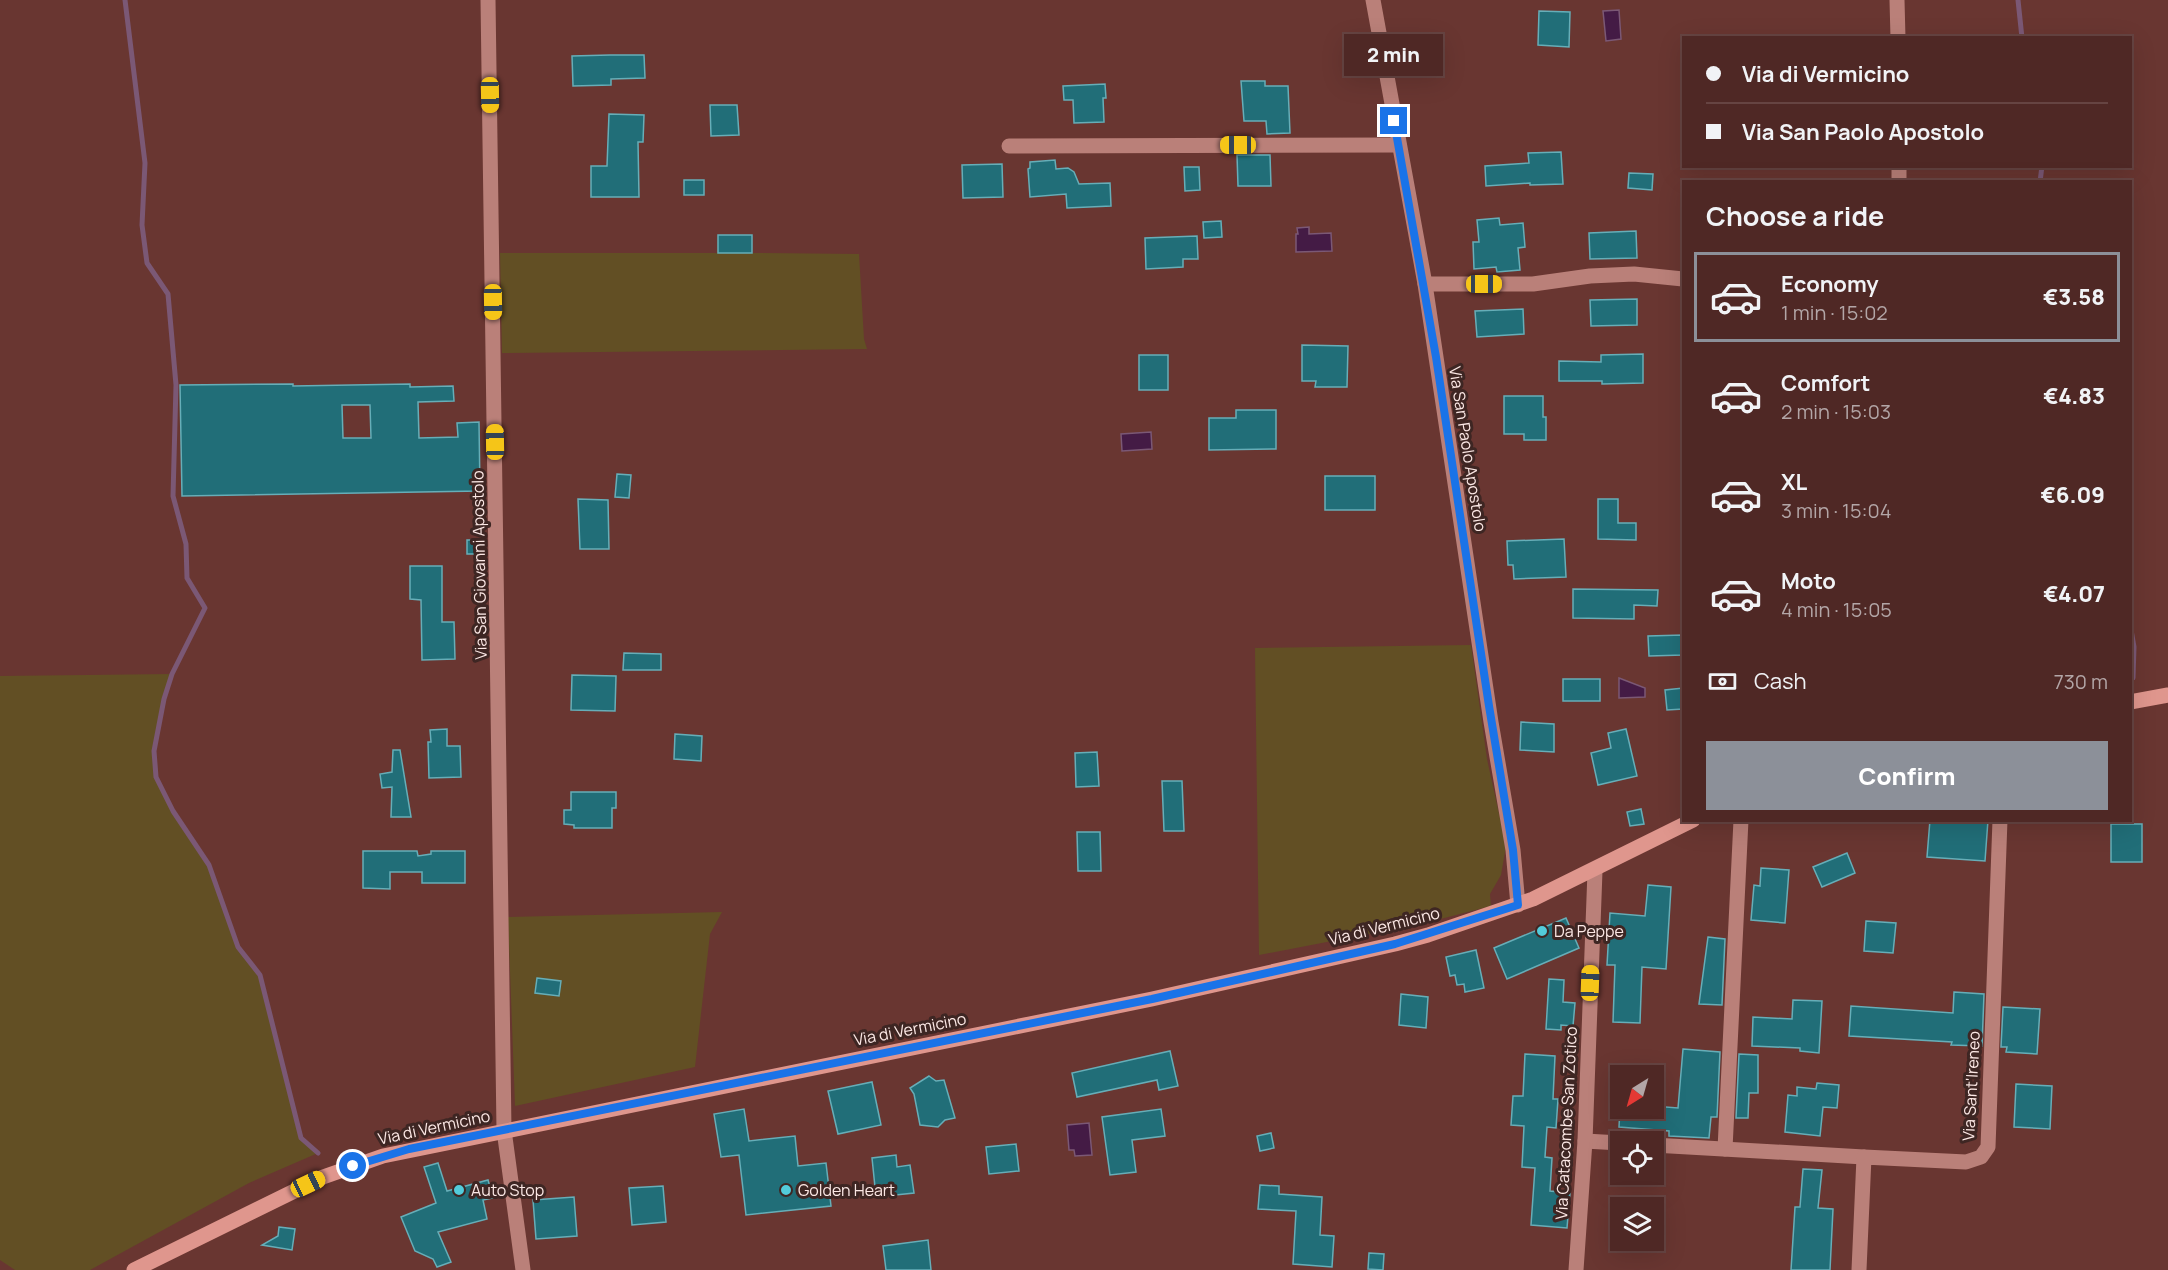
<!DOCTYPE html>
<meta charset="utf-8">
<style>
:root{--surface:#4f2825;--page:#55302d;--text:#f1f3f6;--muted:#b3a6a7;--line:#664442;--accent:#8c9099}
body{margin:0;font-family:Manrope,sans-serif;background:var(--page);color:var(--text);height:100vh;display:flex;flex-direction:column;font-size:22px;white-space:nowrap}
*{box-sizing:border-box;margin:0}
p{font-size:20px;color:var(--muted)}
.icon{flex:none;width:33px;height:33px;fill:none;stroke:currentColor;stroke-width:2;stroke-linecap:round;stroke-linejoin:round}
.map{position:relative;flex:1;overflow:hidden}
.details{position:absolute;left:1682px;top:180px;width:450px;height:642px;display:flex;flex-direction:column;background:var(--surface);border-radius:0px;box-shadow:0 6px 24px #0002,0 0 0 2px var(--line)}
.details>*{flex:none}
.banner{position:absolute;left:1682px;top:36px;width:450px;height:132px;border-radius:0px;box-shadow:0 6px 24px #0002,0 0 0 2px var(--line);display:grid;align-content:center;height:132px;padding:0 24px;background:var(--surface)}
.needle{width:39px;rotate:217deg}
.controls{position:absolute;left:1610px;top:1065px;display:grid;gap:12px}
.controls a{display:grid;place-items:center;width:54px;height:54px;border-radius:0px;background:var(--surface);box-shadow:0 6px 24px #0002,0 0 0 2px var(--line);font-size:30px}
.end{position:absolute;width:27px;height:27px;margin:-14px;border:8px solid #1a73e8;background:#fff;box-shadow:0 0 0 3px #fff}
.from{border-radius:50%}
.bubble{position:absolute;height:42px;border-radius:0px;background:var(--surface);box-shadow:0 6px 24px #0002,0 0 0 2px var(--line);font-size:20px;font-weight:800;line-height:42px;text-align:center}
.car{position:absolute;width:18px;height:36px;margin:-18px -9px;border-radius:8px;box-shadow:0 0 4px 2px #0007;background:linear-gradient(#f5c518 24%,#345 0 40%,#f5c518 0 76%,#345 0 86%,#f5c518 0)}
.banner b{display:flex;align-items:center;gap:21px;height:57px;font-size:22px}
.banner b+b{border-top:2px solid var(--line)}
.banner i{width:15px;height:15px;background:var(--text)}
ul{padding:0;list-style:none}
li{display:flex;align-items:center;gap:18px;height:90px;margin:0 12px 9px;padding:0 12px;border:3px solid transparent;border-radius:0px}
li div{flex:1}
li b{display:block;font-size:22px}
li em{font-style:normal;font-weight:800}
li.on{border-color:var(--accent)}
li>.icon{width:54px;height:54px;stroke-width:1.5}
h2{padding:0 24px;font-size:27px;line-height:72px}
.pay{display:flex;align-items:center;gap:15px;height:66px;padding:0 24px;font-size:22px}
.pay p{margin-inline-start:auto}
.primary-button{display:flex;gap:12px;margin-top:auto;padding:12px 24px}
.primary-button a{flex:1;height:69px;border-radius:0px;background:var(--accent);color:#fff;font-size:24px;font-weight:800;line-height:69px;text-align:center}
.map>svg:first-child{display:block}
</style>
<div class="map">
<svg width="2168" height="1270" viewBox="0 0 2168 1270">
<rect width="100%" height="100%" fill="#693631"/>
<g fill="#624f24">
<polygon points="718,235 752,235 752,253 859,254 864,339 867,349 502,353 500,253 717,253"/>
<polygon points="1471,645 1487,759 1506,846 1501,875 1490,894 1491,906 1425,923 1259,955 1255,648"/>
<polygon points="172,674 158,725 154,751 156,777 173,811 209,865 238,947 260,975 301,1138 318,1153 249,1183 90,1270 15,1270 0,1260 0,676"/>
<polygon points="722,912 710,934 695,1067 515,1106 508,917"/>
</g>
<g fill="#441b45" stroke="#7b5875" stroke-width="1.5">
<polygon points="1619,10 1621,39 1606,41 1603,11"/>
<polygon points="1309,227 1309,234 1331,233 1332,251 1296,252 1296,234 1298,234 1297,228"/>
<polygon points="1151,432 1152,449 1122,451 1121,434"/>
<polygon points="1619,678 1645,688 1645,697 1619,698"/>
<polygon points="1089,1123 1092,1155 1075,1156 1074,1150 1069,1150 1067,1125"/>
</g>
<g fill="none" stroke-linecap="round" stroke-linejoin="round">
<g stroke="#7b5875" stroke-width="5">
<polyline points="125,0 145,163 142,225 147,263 168,294 176,385 173,496 186,544 187,578 205,608 172,674 164,699 154,751 156,777 173,811 209,865 238,947 260,975 301,1138 318,1153"/>
<polyline points="2018,0 2022,38"/>
<polyline points="2040,182 2042,166"/>
<polyline points="2130,624 2134,647 2133,678"/>
</g>
</g>
<g fill="#216e78" stroke="#66aeb8" stroke-width="1.5" fill-rule="evenodd">
<polygon points="1539,11 1570,12 1569,47 1538,45"/>
<polygon points="610,55 644,55 645,78 611,79 611,85 573,86 572,56"/>
<polygon points="1241,81 1265,81 1265,86 1288,86 1290,133 1267,134 1266,121 1244,121"/>
<polygon points="1105,84 1106,98 1103,98 1104,122 1074,123 1073,100 1064,100 1063,86"/>
<polygon points="710,105 737,105 739,135 711,136"/>
<polygon points="609,114 644,115 643,142 638,142 639,197 591,197 591,166 607,166"/>
<polygon points="1561,152 1563,184 1530,185 1530,183 1486,186 1485,166 1529,163 1528,153"/>
<polygon points="1237,155 1270,155 1271,186 1238,186"/>
<polygon points="1055,160 1056,169 1068,168 1074,172 1079,184 1110,183 1111,206 1067,208 1066,194 1030,197 1028,169 1030,168 1030,162"/>
<polygon points="1002,164 1003,197 963,198 962,165"/>
<polygon points="1184,167 1199,167 1200,190 1185,191"/>
<polygon points="1629,173 1653,174 1652,190 1628,188"/>
<rect x="684" y="180" width="20" height="15"/>
<polygon points="1499,218 1500,225 1523,223 1525,247 1518,248 1520,270 1497,272 1496,267 1474,269 1473,242 1479,242 1477,220"/>
<polygon points="1221,221 1222,237 1204,238 1203,222"/>
<polygon points="1636,231 1637,258 1590,259 1589,233"/>
<rect x="718" y="235" width="34" height="18"/>
<polygon points="1197,236 1198,259 1183,259 1183,267 1146,269 1145,238"/>
<polygon points="1637,299 1637,325 1591,326 1590,300"/>
<polygon points="1523,309 1524,334 1477,337 1475,311"/>
<polygon points="1302,345 1348,346 1347,387 1315,387 1316,381 1302,381"/>
<polygon points="1643,354 1643,383 1602,384 1602,381 1559,381 1559,361 1601,362 1601,355"/>
<rect x="1139" y="355" width="29" height="35"/>
<path d="M293,384V386L410,384V387L453,386L454,401L418,402L419,438L458,437L457,423L479,422L480,491L182,496L180,385ZM342,405H370L371,438H343Z"/>
<polygon points="1504,396 1543,396 1543,417 1546,417 1546,440 1524,440 1524,434 1504,434"/>
<polygon points="1236,410 1276,410 1276,449 1209,450 1209,418 1236,418"/>
<polygon points="617,474 631,475 629,498 615,497"/>
<rect x="1325" y="476" width="50" height="34"/>
<polygon points="578,499 608,500 609,549 580,549"/>
<polygon points="1598,499 1618,499 1618,523 1636,523 1636,540 1598,539"/>
<polygon points="1564,539 1566,577 1514,579 1513,565 1508,565 1507,541"/>
<rect x="467" y="540" width="15" height="14"/>
<polygon points="410,566 442,566 442,622 454,622 455,659 422,660 421,600 410,599"/>
<polygon points="1573,589 1658,590 1657,606 1634,605 1634,619 1573,618"/>
<polygon points="1683,635 1683,655 1649,656 1648,636"/>
<polygon points="624,653 661,654 661,670 623,670"/>
<polygon points="572,675 616,676 615,711 571,710"/>
<rect x="1563" y="679" width="37" height="22"/>
<polygon points="1683,688 1683,709 1667,710 1665,690"/>
<polygon points="1521,722 1554,724 1554,752 1520,750"/>
<polygon points="447,729 447,746 460,746 461,777 429,778 428,742 431,742 430,730"/>
<polygon points="1626,729 1637,776 1598,785 1591,753 1611,748 1608,733"/>
<polygon points="675,734 702,736 701,761 674,759"/>
<polygon points="393,750 400,750 411,817 391,817 392,787 382,788 380,774 392,772"/>
<polygon points="1097,752 1099,786 1076,787 1075,753"/>
<polygon points="1162,781 1182,781 1184,831 1164,831"/>
<polygon points="571,792 616,792 616,808 612,808 612,828 574,828 574,825 564,824 564,810 571,810"/>
<polygon points="1641,809 1644,824 1630,826 1627,812"/>
<polygon points="1930,820 1988,820 1985,861 1927,857"/>
<rect x="2111" y="824" width="31" height="38"/>
<polygon points="1077,832 1100,832 1101,871 1078,871"/>
<polygon points="363,851 417,851 418,856 431,854 431,851 465,851 465,883 422,883 422,872 390,872 390,889 363,888"/>
<polygon points="1847,853 1855,873 1822,887 1813,867"/>
<polygon points="1761,868 1789,870 1785,923 1751,920 1754,885 1760,886"/>
<polygon points="1648,885 1671,887 1666,969 1642,967 1640,1023 1613,1022 1615,965 1607,965 1610,913 1645,916"/>
<polygon points="1566,918 1579,948 1507,979 1494,948"/>
<polygon points="1866,921 1896,923 1893,953 1864,951"/>
<polygon points="1708,937 1725,939 1722,1005 1699,1004"/>
<polygon points="1476,950 1484,988 1465,992 1464,984 1457,985 1455,975 1450,976 1446,957"/>
<polygon points="537,978 561,981 559,996 535,993"/>
<polygon points="1549,979 1564,980 1563,1002 1575,1003 1573,1026 1561,1025 1561,1030 1546,1029"/>
<polygon points="1954,992 1984,994 1982,1046 1951,1045 1952,1042 1849,1036 1851,1006 1953,1013"/>
<polygon points="1401,994 1428,997 1426,1028 1399,1025"/>
<polygon points="1793,1000 1822,1001 1819,1053 1800,1051 1800,1048 1752,1046 1753,1017 1792,1019"/>
<polygon points="2003,1007 2040,1009 2037,1054 2006,1052 2007,1047 2001,1047"/>
<polygon points="1683,1049 1720,1052 1717,1117 1711,1117 1709,1138 1669,1136 1669,1131 1619,1127 1620,1108 1653,1108 1653,1106 1678,1108"/>
<polygon points="1170,1051 1178,1086 1159,1090 1157,1080 1077,1097 1072,1073"/>
<polygon points="1525,1054 1555,1056 1553,1099 1558,1099 1556,1128 1547,1127 1545,1157 1552,1158 1550,1191 1570,1193 1567,1228 1531,1225 1535,1168 1522,1167 1524,1126 1511,1125 1513,1096 1523,1096"/>
<polygon points="1739,1054 1758,1055 1758,1093 1749,1093 1748,1118 1736,1118"/>
<polygon points="929,1076 936,1081 944,1080 955,1118 945,1120 938,1127 920,1125 914,1094 910,1088"/>
<polygon points="872,1082 881,1125 838,1134 828,1091"/>
<polygon points="1817,1083 1839,1085 1837,1108 1823,1107 1820,1136 1785,1132 1788,1095 1797,1096 1797,1087 1816,1089"/>
<polygon points="2016,1084 2052,1086 2050,1129 2014,1127"/>
<polygon points="744,1109 749,1141 795,1136 798,1166 826,1163 831,1206 746,1215 739,1155 721,1157 714,1114"/>
<polygon points="1161,1109 1165,1136 1132,1140 1136,1172 1110,1175 1102,1117"/>
<polygon points="1271,1133 1274,1148 1260,1151 1257,1136"/>
<polygon points="1016,1144 1019,1171 989,1174 986,1147"/>
<polygon points="896,1155 897,1167 910,1165 914,1193 886,1196 885,1186 875,1187 872,1158"/>
<polygon points="438,1163 447,1191 488,1180 493,1198 483,1200 487,1219 438,1232 451,1262 437,1267 433,1259 415,1251 401,1217 436,1203 424,1167"/>
<polygon points="1803,1169 1822,1170 1818,1208 1833,1209 1830,1270 1791,1270 1795,1207 1800,1207"/>
<polygon points="1260,1185 1279,1186 1279,1194 1322,1197 1320,1235 1334,1236 1332,1267 1293,1264 1296,1211 1258,1209"/>
<polygon points="663,1186 666,1222 632,1225 629,1188"/>
<polygon points="574,1197 577,1236 536,1239 533,1200"/>
<polygon points="279,1227 295,1229 292,1250 262,1245 278,1236"/>
<polygon points="928,1240 931,1270 886,1270 883,1246"/>
<polygon points="1369,1253 1384,1254 1383,1270 1368,1269"/>
</g>
<g fill="none" stroke-linecap="round" stroke-linejoin="round">
<g stroke="#ba8079" stroke-width="15">
<polyline points="488,0 504,1130 523,1270"/>
<polyline points="1373,0 1425,284 1491,722 1513,850 1518,905"/>
<polyline points="1897,0 1898,38"/>
<polyline points="1009,146 1399,145"/>
<polyline points="1899,166 1899,182"/>
<polyline points="1425,284 1533,284 1590,276 1634,274 1683,279"/>
<polyline points="1585,1141 1620,1143"/>
<polyline points="1653,1145 1864,1157"/>
<polyline points="1725,1149 1741,820"/>
<polyline points="1576,1270 1585,1141 1595,871"/>
<polyline points="1859,1270 1864,1157 1966,1162 1981,1157 1988,1147 2000,820"/>
</g>
<g stroke="#df968d" stroke-width="15">
<polyline points="2130,702 2168,695"/>
<polyline points="134,1270 323,1177 383,1156 1152,999 1395,944 1428,935 1533,899 1693,820"/>
</g>
</g>
<g fill="none" stroke-linecap="round" stroke-linejoin="round">
<polyline stroke="#1a73e8" stroke-width="8" points="353,1166 409,1149 1152,999 1395,944 1518,905 1513,850 1489,706 1436,357 1394,121"/>
</g>
<g fill="#53cbda" stroke="#3e2623" stroke-width="2">
<circle cx="1542" cy="931" r="6"/>
<circle cx="459" cy="1190" r="6"/>
<circle cx="786" cy="1190" r="6"/>
</g>
<g text-anchor="middle" stroke-width="6" stroke-linejoin="round" paint-order="stroke">
<g font-size="16" fill="#fce8e5" stroke="#3e2623">
<text transform="translate(1468 449) rotate(81)" y="6">Via San Paolo Apostolo</text>
<text transform="translate(479 565) rotate(-91)" y="6">Via San Giovanni Apostolo</text>
<text transform="translate(1384 926) rotate(-14)" y="6">Via di Vermicino</text>
<text transform="translate(910 1029) rotate(-11)" y="6">Via di Vermicino</text>
<text transform="translate(1971 1086) rotate(-87)" y="6">Via Sant'Ireneo</text>
<text transform="translate(1566 1123) rotate(-87)" y="6">Via Catacombe San Zotico</text>
<text transform="translate(434 1127) rotate(-12)" y="6">Via di Vermicino</text>
</g>
<g font-size="16" fill="#fce8e5" stroke="#3e2623" text-anchor="start">
<text x="1554" y="937">Da Peppe</text>
<text x="471" y="1196">Auto Stop</text>
<text x="798" y="1196">Golden Heart</text>
</g>
</g>
</svg>
<div class="controls">
<a><svg class="needle" viewBox="-14 -14 28 28"><path d="M0-13l5 13h-10z" fill="#e53935"/><path d="M0 13l5-13h-10z" fill="#b3a6a7"/></svg></a>
<a><svg class="icon" aria-label="locate" viewBox="0 0 24 24"><circle cx="12" cy="12" r="6"/><path d="M12 2v4M12 18v4M2 12h4M18 12h4"/></svg></a>
<a><svg class="icon" aria-label="layers" viewBox="0 0 24 24"><path d="M12 4l9 5-9 5-9-5zM3 14l9 5 9-5"/></svg></a>
</div>
<i class="end from" style="left:353px;top:1166px"></i>
<i class="end" style="left:1394px;top:121px"></i>
<div class="bubble" style="left:1344px;top:34px;width:99px">2 min</div>
<i class="car" style="left:490px;top:95px;rotate:179deg"></i>
<i class="car" style="left:1238px;top:145px;rotate:270deg"></i>
<i class="car" style="left:1484px;top:284px;rotate:90deg"></i>
<i class="car" style="left:493px;top:302px;rotate:179deg"></i>
<i class="car" style="left:495px;top:442px;rotate:359deg"></i>
<i class="car" style="left:1590px;top:983px;rotate:2deg"></i>
<i class="car" style="left:308px;top:1184px;rotate:65deg"></i>
<div class="banner">
<b><i class="from"></i>Via di Vermicino</b>
<b><i></i>Via San Paolo Apostolo</b>
</div>
<section class="details">
<h2>Choose a ride</h2>
<ul>
<li class="on"><svg class="icon" aria-label="car" viewBox="0 0 24 24"><path d="M5 17H2v-5l4-1 3-4h7l3 4 3 1v5h-3M9 17h6M6 11h13"/><circle cx="7" cy="17" r="2"/><circle cx="17" cy="17" r="2"/></svg><div><b>Economy</b><p>1 min · 15:02</p></div><em>€3.58</em></li>
<li><svg class="icon" aria-label="car" viewBox="0 0 24 24"><path d="M5 17H2v-5l4-1 3-4h7l3 4 3 1v5h-3M9 17h6M6 11h13"/><circle cx="7" cy="17" r="2"/><circle cx="17" cy="17" r="2"/></svg><div><b>Comfort</b><p>2 min · 15:03</p></div><em>€4.83</em></li>
<li><svg class="icon" aria-label="car" viewBox="0 0 24 24"><path d="M5 17H2v-5l4-1 3-4h7l3 4 3 1v5h-3M9 17h6M6 11h13"/><circle cx="7" cy="17" r="2"/><circle cx="17" cy="17" r="2"/></svg><div><b>XL</b><p>3 min · 15:04</p></div><em>€6.09</em></li>
<li><svg class="icon" aria-label="car" viewBox="0 0 24 24"><path d="M5 17H2v-5l4-1 3-4h7l3 4 3 1v5h-3M9 17h6M6 11h13"/><circle cx="7" cy="17" r="2"/><circle cx="17" cy="17" r="2"/></svg><div><b>Moto</b><p>4 min · 15:05</p></div><em>€4.07</em></li>
</ul>
<div class="pay"><svg class="icon" aria-label="cash" viewBox="0 0 24 24"><path d="M3 7h18v10H3z"/><circle cx="12" cy="12" r="2"/></svg>Cash<p>730 m</p></div>
<div class="primary-button"><a>Confirm</a></div>
</section>
</div>
